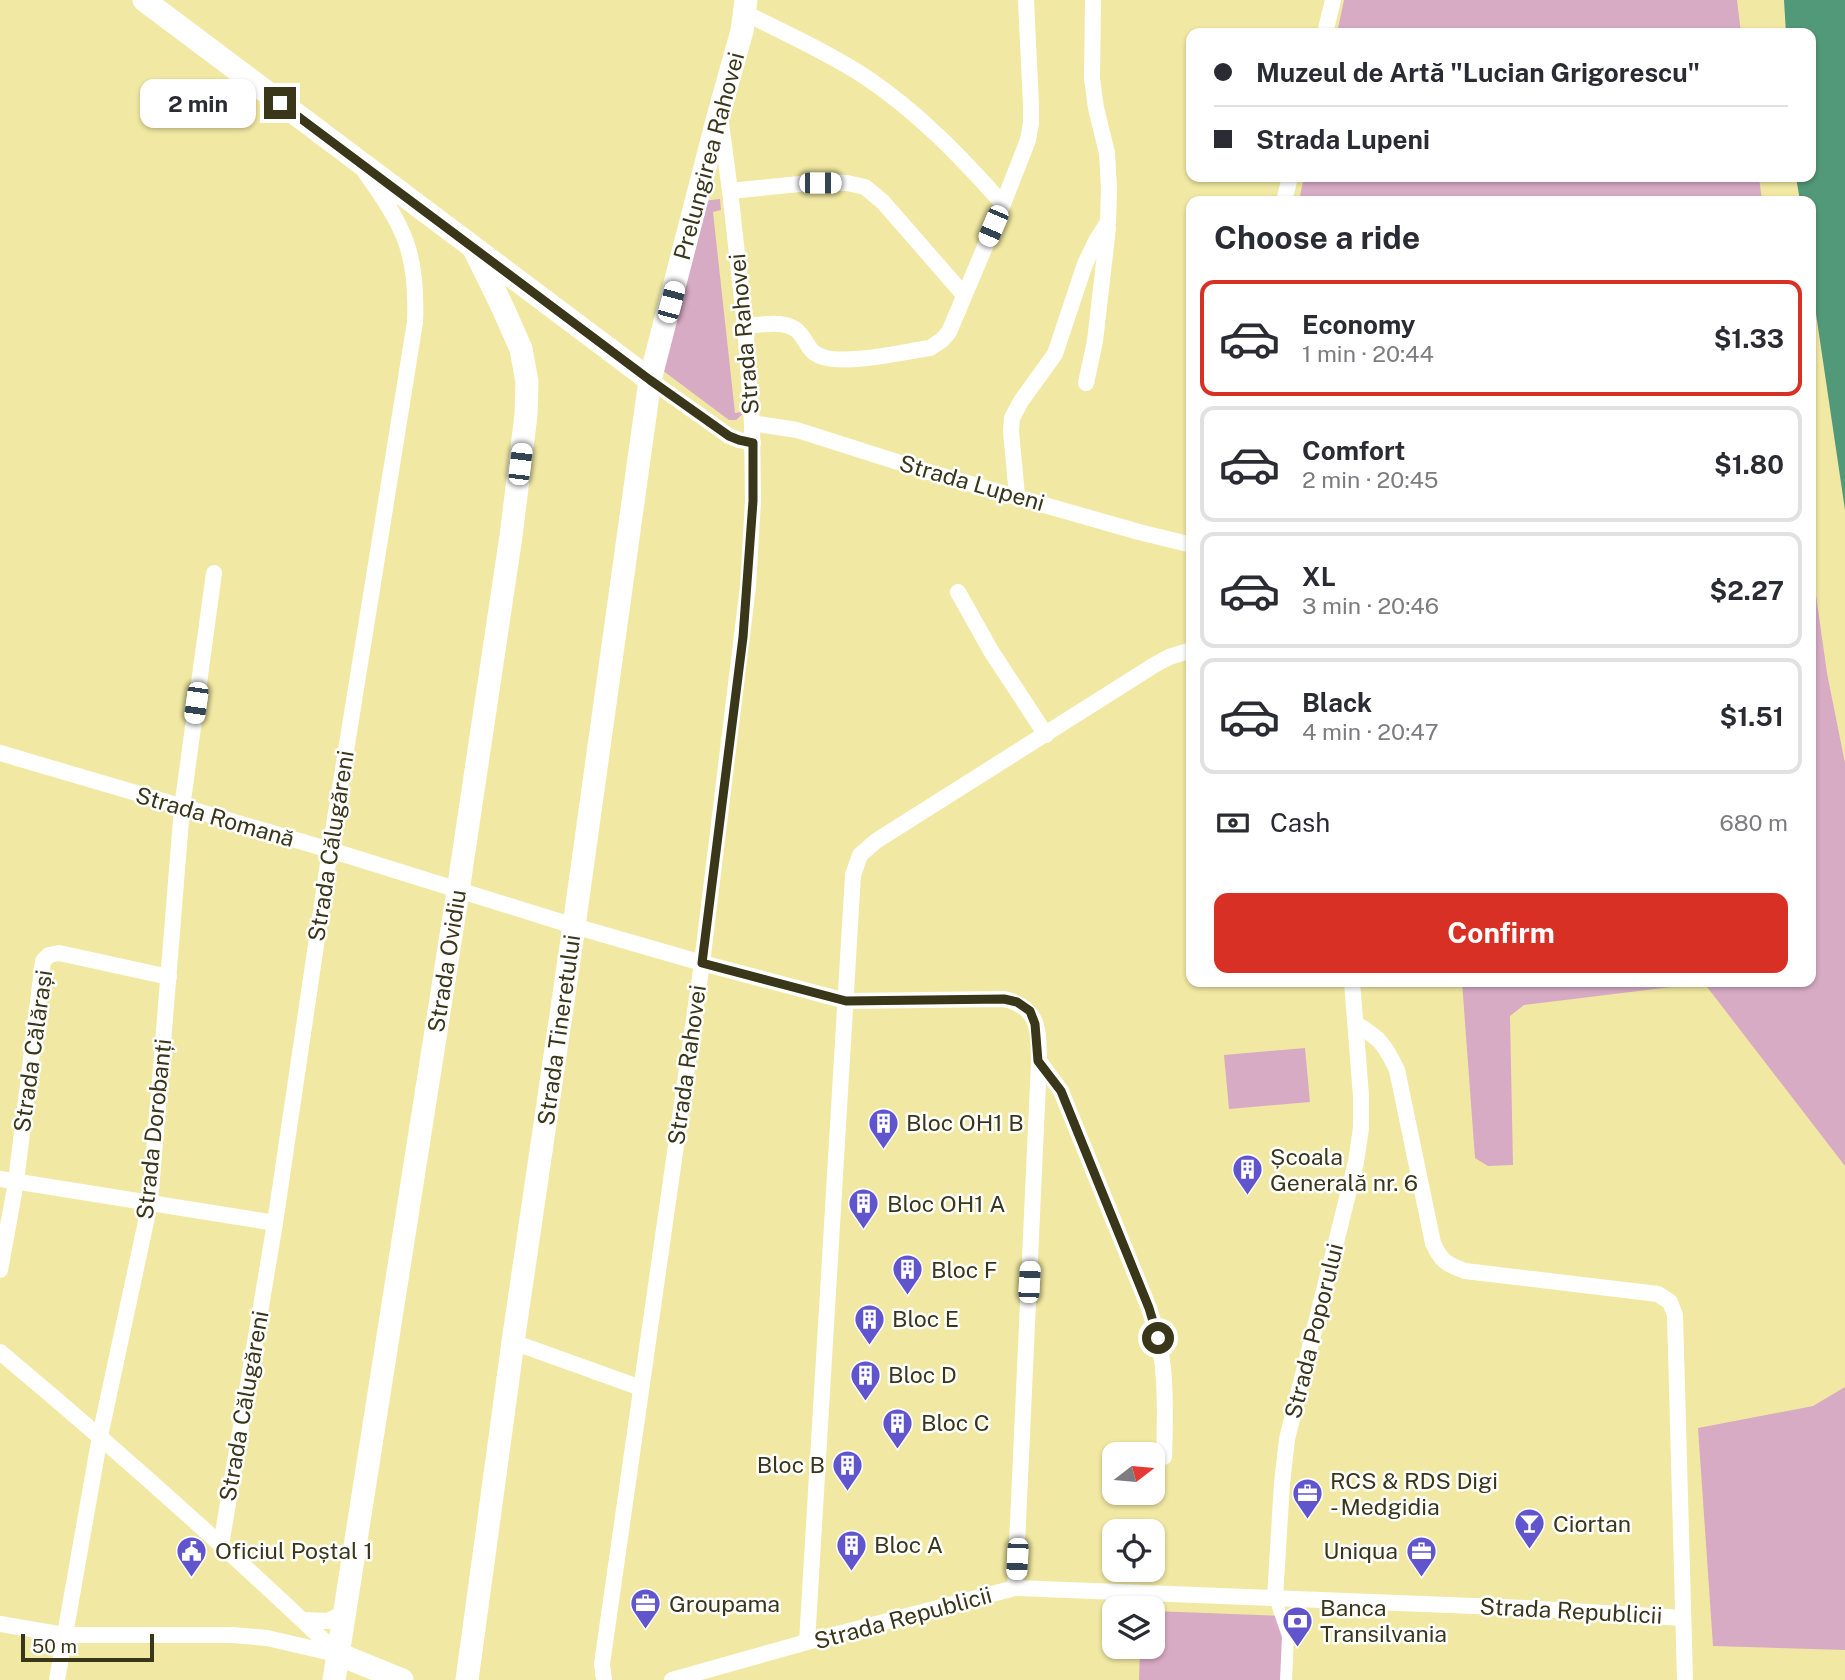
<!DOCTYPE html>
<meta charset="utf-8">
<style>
:root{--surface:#fff;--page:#f7f7f7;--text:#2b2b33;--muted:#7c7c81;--line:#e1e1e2;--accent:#d93025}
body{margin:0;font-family:"Public Sans",sans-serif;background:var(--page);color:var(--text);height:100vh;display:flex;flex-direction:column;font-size:26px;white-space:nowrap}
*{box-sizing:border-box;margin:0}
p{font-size:23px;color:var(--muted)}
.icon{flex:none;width:38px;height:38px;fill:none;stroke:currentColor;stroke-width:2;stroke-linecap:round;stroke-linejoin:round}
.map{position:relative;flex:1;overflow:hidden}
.side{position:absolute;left:1186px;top:196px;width:630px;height:791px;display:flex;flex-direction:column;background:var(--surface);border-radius:14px;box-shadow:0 2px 5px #0004}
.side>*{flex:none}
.top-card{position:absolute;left:1186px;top:28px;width:630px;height:154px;border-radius:14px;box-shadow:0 2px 5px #0004;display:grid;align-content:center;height:154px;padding:0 28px;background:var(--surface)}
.needle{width:46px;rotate:74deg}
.buttons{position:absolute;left:1102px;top:1442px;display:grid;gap:14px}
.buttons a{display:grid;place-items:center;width:63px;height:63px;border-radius:14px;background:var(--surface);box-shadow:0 2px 5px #0004;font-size:35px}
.scale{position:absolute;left:21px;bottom:18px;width:133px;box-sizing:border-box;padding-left:7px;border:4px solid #39361a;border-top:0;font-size:19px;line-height:24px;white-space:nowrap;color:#39361a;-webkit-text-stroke:5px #fff;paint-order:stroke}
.end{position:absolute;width:32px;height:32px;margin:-16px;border:9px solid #39361a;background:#fff;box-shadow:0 0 0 4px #fff}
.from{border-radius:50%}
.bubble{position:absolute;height:49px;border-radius:14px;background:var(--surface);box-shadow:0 2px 5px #0004;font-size:23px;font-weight:700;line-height:49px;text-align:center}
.car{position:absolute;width:21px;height:42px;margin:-21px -10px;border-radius:9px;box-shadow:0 0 5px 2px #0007;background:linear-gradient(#fff 24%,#345 0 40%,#fff 0 76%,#345 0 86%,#fff 0)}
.top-card b{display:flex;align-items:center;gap:24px;height:66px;font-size:26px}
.top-card b+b{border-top:2px solid var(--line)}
.top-card i{width:18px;height:18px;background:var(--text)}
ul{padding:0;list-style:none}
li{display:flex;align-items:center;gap:21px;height:116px;margin:0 14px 10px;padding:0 14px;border:4px solid var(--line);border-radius:14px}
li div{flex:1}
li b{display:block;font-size:26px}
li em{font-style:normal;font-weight:700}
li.current{border-color:var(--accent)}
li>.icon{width:63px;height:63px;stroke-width:1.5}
h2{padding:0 28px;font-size:32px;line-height:84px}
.pay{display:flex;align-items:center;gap:18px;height:77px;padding:0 28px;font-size:26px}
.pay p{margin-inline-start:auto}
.action{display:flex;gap:14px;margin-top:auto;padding:14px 28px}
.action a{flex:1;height:80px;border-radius:14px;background:var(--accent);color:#fff;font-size:28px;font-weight:700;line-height:80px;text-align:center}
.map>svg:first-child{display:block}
</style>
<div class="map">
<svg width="1845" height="1680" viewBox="0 0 1845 1680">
<rect width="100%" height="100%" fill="#f1e9a3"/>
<g fill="#d8abc5">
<polygon points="1344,0 1737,0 1741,33 1337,33"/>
<polygon points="1304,177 1759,177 1762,201 1299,201"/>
<polygon points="720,199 721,210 713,212 735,413 746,411 736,420 729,420 662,370 702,201"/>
<polygon points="1811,560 1827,673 1845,763 1845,1166 1704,983 1524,1005 1510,1016 1513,1165 1488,1166 1475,1158 1462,982 1811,982"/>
<polygon points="1305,1048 1310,1102 1229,1109 1224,1055"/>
<polygon points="1845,1387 1845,1650 1713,1646 1698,1428 1813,1406"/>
<polygon points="1153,1611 1285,1616 1283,1680 1139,1680 1140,1647 1153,1647"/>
</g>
<polygon fill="#529979" points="1784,0 1845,0 1845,510 1811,280 1811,201 1800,201 1796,177 1811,177 1811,33 1786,33"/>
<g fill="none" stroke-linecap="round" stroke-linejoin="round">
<polyline stroke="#fff" stroke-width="12" points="1275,1598 1288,1636 1286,1680"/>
<g stroke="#fff" stroke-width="16">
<path d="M745,13C785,33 827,52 864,76C917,111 961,157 1003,204"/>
<polyline points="1325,33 1333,0"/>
<polyline points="730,191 820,182 847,183 865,187 883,202 964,295"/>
<polyline points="1284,201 1290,177"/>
<path d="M745,326C762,325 790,318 801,335C809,345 809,353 823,357C848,365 902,352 930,348L942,340L949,332L1003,204L1028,140L1031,123V105L1026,0"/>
<polyline points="650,380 729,436 739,440 753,443"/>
<polyline points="1086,383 1095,341 1108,228"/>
<polyline points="752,423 797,430 932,473 1139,532 1192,545"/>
<polyline points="1017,496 1011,431 1012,418 1021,401 1055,354 1085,264 1096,241 1108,222 1109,188 1107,153 1096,108 1092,79 1093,0"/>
<polyline points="958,592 991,651 1046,735"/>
<path d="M0,753L330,850L574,926L702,963L846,1001L1004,999C1040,1008 1038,1029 1039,1061L1015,1588"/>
<path d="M1356,1024C1380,1038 1385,1045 1397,1070L1433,1243C1441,1261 1446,1264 1465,1271L1658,1294L1670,1302L1675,1315L1685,1680"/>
<path d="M1039,1061L1061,1091L1149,1308C1155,1328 1161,1347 1163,1368C1166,1398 1165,1428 1164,1457"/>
<polyline points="0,1179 275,1223"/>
<polyline points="0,1270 16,1182 43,961 49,955 59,953 169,977"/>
<polyline points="513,1342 641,1388"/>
<path d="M0,1352C116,1449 229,1550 338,1654"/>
<path d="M221,1545L275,1223L330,850L415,322C418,253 404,226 365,172"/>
<polyline points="1275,1598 1282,1483 1287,1439 1356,1162 1361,1128 1361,1096 1352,982"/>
<polyline points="303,1620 328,1621 345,1612"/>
<polyline points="0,1624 64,1635 232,1635 267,1638 336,1654"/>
<polyline points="807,1642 853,875 860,855 876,841 1156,664 1169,657 1192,650"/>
<polyline points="57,1680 100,1436 150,1203 182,808 214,573"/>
<polyline points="604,1680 602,1664 702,963 748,586 753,501 752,423 745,326 730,191 721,123"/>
<polyline points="672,1680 807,1642 1015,1588 1525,1608 1683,1618"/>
</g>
<g stroke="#fff" stroke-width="23">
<polyline points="144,0 650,380"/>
<polyline points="338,1654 402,1680"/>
<polyline points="334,1680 458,891 511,536 526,415 527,382 521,349 502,306 474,249"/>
<polyline points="467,1680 513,1342 574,926 650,380 719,113 742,31 746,0"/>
</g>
</g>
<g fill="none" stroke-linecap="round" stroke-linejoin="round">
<polyline stroke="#39361a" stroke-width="9" points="280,103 650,380 729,436 739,440 753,443 753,501 743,637 702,963 846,1001 1004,999 1017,1002 1030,1011 1035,1024 1038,1061 1061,1091 1149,1308 1158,1338"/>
</g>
<defs>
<symbol id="building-pin" viewBox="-11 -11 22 30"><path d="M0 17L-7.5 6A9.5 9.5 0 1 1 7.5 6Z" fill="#6155ce" stroke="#fff"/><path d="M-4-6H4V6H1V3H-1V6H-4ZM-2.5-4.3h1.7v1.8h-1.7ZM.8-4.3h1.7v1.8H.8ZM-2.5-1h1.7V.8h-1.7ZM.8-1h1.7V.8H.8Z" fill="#fff"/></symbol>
<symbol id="office-pin" viewBox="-11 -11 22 30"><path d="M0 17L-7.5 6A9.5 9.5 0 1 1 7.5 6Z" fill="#6155ce" stroke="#fff"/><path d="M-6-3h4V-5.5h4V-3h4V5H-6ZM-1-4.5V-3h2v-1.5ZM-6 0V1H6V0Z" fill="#fff"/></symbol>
<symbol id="bar-pin" viewBox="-11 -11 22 30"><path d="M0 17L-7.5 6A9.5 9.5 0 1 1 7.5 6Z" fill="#6155ce" stroke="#fff"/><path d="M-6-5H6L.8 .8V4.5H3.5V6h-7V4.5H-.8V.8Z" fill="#fff"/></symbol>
<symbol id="civic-pin" viewBox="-11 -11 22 30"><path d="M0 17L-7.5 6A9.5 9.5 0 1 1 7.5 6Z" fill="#6155ce" stroke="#fff"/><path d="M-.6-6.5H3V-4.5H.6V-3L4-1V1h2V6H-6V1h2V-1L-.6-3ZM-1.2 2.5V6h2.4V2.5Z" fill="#fff"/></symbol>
<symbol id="bank-pin" viewBox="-11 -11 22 30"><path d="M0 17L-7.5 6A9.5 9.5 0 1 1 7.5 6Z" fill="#6155ce" stroke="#fff"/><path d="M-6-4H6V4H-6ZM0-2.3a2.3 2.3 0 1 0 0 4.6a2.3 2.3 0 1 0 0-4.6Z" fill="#fff"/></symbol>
</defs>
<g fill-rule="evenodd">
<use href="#building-pin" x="866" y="1106" width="35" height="47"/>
<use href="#building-pin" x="1230" y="1152" width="35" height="47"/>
<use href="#building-pin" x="846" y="1186" width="35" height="47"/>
<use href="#building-pin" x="890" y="1252" width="35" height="47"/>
<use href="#building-pin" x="852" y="1302" width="35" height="47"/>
<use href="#building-pin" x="848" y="1358" width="35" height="47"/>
<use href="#building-pin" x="880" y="1406" width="35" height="47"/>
<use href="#building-pin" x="830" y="1448" width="35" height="47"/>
<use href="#office-pin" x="1290" y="1476" width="35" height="47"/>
<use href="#bar-pin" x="1512" y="1506" width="35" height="47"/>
<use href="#building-pin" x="834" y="1528" width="35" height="47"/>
<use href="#civic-pin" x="174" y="1534" width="35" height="47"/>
<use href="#office-pin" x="1404" y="1534" width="35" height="47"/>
<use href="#office-pin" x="628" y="1586" width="35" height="47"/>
<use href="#bank-pin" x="1280" y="1604" width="35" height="47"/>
</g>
<g text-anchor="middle" stroke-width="5" stroke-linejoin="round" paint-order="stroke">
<g font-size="23" fill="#39361a" stroke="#fff">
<text transform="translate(709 156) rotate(-75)" y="8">Prelungirea Rahovei</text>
<text transform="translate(744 334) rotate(-95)" y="8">Strada Rahovei</text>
<text transform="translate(972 483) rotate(16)" y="8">Strada Lupeni</text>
<text transform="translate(215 817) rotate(16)" y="8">Strada Romană</text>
<text transform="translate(331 846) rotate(-81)" y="8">Strada Călugăreni</text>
<text transform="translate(447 961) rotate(-81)" y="8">Strada Ovidiu</text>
<text transform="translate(559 1030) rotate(-82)" y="8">Strada Tineretului</text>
<text transform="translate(33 1051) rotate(-82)" y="8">Strada Călărași</text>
<text transform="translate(687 1065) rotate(-82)" y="8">Strada Rahovei</text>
<text transform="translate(154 1129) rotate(-84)" y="8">Strada Dorobanți</text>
<text transform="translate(1314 1331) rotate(-76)" y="8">Strada Poporului</text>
<text transform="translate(244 1406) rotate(-80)" y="8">Strada Călugăreni</text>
<text transform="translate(1571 1611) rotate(3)" y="8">Strada Republicii</text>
<text transform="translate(903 1618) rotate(-15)" y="8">Strada Republicii</text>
</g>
<g font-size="23" fill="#39361a" stroke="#fff" text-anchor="start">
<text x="906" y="1131">Bloc OH1 B</text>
<text x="1270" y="1165">Școala<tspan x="1270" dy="26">Generală nr. 6</tspan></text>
<text x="887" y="1212">Bloc OH1 A</text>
<text x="931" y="1278">Bloc F</text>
<text x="892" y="1327">Bloc E</text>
<text x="888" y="1383">Bloc D</text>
<text x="921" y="1431">Bloc C</text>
<text x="825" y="1473" text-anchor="end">Bloc B</text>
<text x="1330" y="1489">RCS &amp; RDS Digi<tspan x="1330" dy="26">- Medgidia</tspan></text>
<text x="1553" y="1532">Ciortan</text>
<text x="874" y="1553">Bloc A</text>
<text x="215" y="1559">Oficiul Poștal 1</text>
<text x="1398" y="1559" text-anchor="end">Uniqua</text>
<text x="669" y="1612">Groupama</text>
<text x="1320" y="1616">Banca<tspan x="1320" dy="26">Transilvania</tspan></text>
</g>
</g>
</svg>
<div class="buttons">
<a><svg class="needle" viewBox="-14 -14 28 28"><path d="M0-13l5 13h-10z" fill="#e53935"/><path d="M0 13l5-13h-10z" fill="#7c7c81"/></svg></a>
<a><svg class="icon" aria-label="locate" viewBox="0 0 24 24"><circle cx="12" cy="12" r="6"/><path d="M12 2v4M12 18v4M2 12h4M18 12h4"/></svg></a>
<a><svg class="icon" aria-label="layers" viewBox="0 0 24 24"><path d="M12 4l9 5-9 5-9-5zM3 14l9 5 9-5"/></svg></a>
</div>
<div class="scale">50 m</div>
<i class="end from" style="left:1158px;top:1338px"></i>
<i class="end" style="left:280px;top:103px"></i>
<div class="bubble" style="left:140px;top:79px;width:116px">2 min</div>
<i class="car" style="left:820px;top:183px;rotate:90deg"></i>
<i class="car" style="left:993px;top:226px;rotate:203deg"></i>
<i class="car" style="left:671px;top:302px;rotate:15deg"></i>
<i class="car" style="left:520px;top:464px;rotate:7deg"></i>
<i class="car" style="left:196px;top:703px;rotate:188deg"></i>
<i class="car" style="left:1029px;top:1282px;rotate:3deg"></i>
<i class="car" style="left:1017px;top:1559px;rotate:183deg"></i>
<div class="top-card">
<b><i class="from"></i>Muzeul de Artă &quot;Lucian Grigorescu&quot;</b>
<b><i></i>Strada Lupeni</b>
</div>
<section class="side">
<h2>Choose a ride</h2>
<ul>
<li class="current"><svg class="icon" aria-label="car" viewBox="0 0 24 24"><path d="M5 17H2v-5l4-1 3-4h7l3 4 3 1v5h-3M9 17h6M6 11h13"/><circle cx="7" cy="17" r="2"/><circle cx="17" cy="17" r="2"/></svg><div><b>Economy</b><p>1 min · 20:44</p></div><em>$1.33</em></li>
<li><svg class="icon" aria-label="car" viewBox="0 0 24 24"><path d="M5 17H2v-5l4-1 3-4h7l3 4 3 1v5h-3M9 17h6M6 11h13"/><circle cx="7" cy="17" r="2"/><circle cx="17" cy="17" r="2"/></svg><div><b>Comfort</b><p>2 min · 20:45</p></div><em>$1.80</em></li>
<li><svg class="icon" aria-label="car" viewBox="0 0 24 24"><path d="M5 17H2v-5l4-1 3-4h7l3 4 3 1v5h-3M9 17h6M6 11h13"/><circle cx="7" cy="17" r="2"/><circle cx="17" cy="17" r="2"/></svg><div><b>XL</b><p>3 min · 20:46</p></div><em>$2.27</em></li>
<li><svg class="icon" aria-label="car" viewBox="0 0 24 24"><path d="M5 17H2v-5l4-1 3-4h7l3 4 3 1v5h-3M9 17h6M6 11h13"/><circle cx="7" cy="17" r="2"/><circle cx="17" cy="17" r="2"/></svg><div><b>Black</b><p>4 min · 20:47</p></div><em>$1.51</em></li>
</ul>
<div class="pay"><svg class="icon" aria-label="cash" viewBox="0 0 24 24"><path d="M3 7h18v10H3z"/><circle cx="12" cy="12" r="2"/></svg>Cash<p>680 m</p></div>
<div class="action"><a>Confirm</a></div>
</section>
</div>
